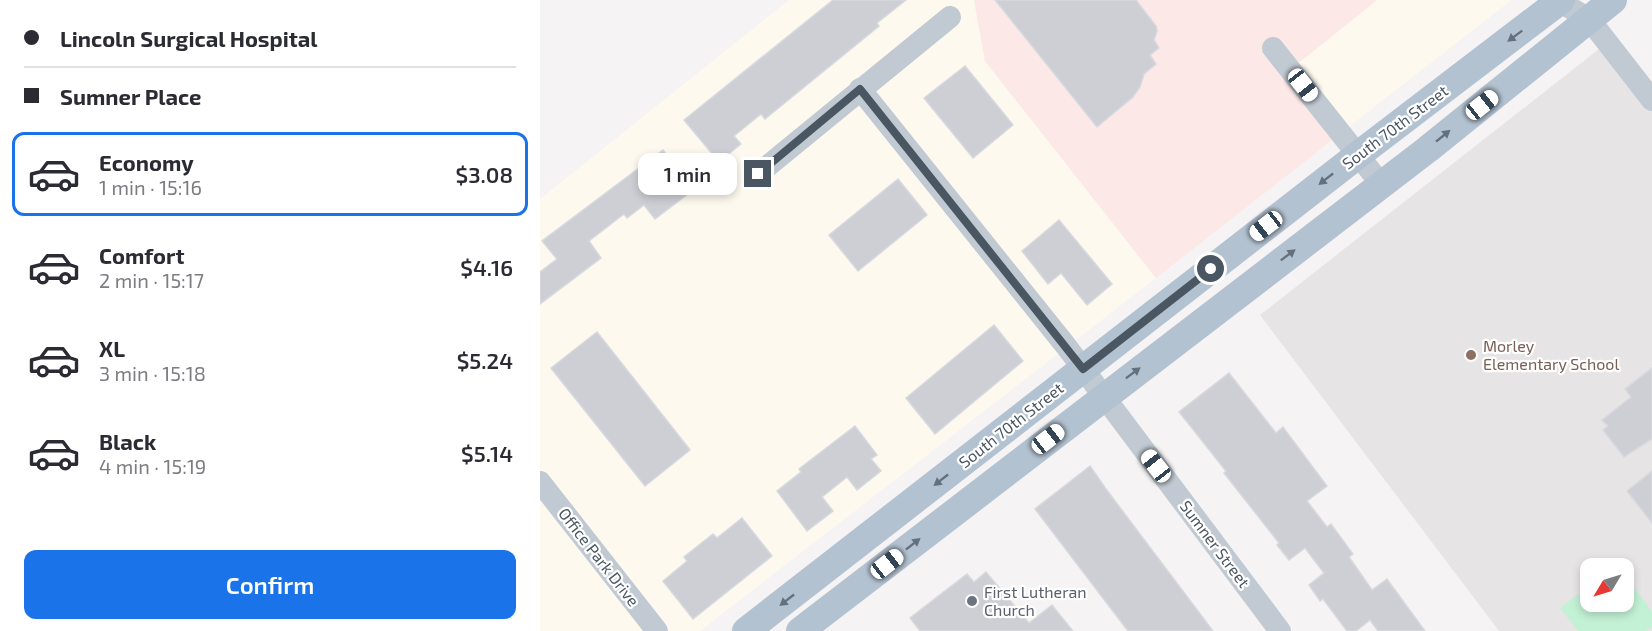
<!DOCTYPE html>
<meta charset="utf-8">
<style>
:root{--surface:#fff;--page:#f2f2f3;--text:#2b2b33;--muted:#7c7c81;--line:#e1e1e2;--accent:#1a73e8}
body{margin:0;font-family:"Exo 2",sans-serif;background:var(--page);color:var(--text);height:100vh;display:flex;flex-direction:column;font-size:22px;white-space:nowrap}
*{box-sizing:border-box;margin:0}
p{font-size:20px;color:var(--muted)}
.icon{flex:none;width:33px;height:33px;fill:none;stroke:currentColor;stroke-width:2;stroke-linecap:round;stroke-linejoin:round}
.map{position:relative;flex:1;overflow:hidden}
.details{display:flex;flex-direction:column;background:var(--surface);width:540px}
.details>*{flex:none}
.top-card{display:grid;align-content:center;height:132px;padding:0 24px;background:var(--surface)}
.needle{width:39px;rotate:232deg}
.fabs{position:absolute;left:1040px;top:558px;display:grid;gap:12px}
.fabs a{display:grid;place-items:center;width:54px;height:54px;border-radius:12px;background:var(--surface);box-shadow:0 3px 9px #0003;font-size:30px}
.end{position:absolute;width:27px;height:27px;margin:-14px;border:8px solid #4a5661;background:#fff;box-shadow:0 0 0 3px #fff}
.from{border-radius:50%}
.bubble{position:absolute;height:42px;border-radius:12px;background:var(--surface);box-shadow:0 3px 9px #0003;font-size:20px;font-weight:600;line-height:42px;text-align:center}
.car{position:absolute;width:18px;height:36px;margin:-18px -9px;border-radius:8px;box-shadow:0 0 4px 2px #0007;background:linear-gradient(#fff 24%,#345 0 40%,#fff 0 76%,#345 0 86%,#fff 0)}
.top-card b{display:flex;align-items:center;gap:21px;height:57px;font-size:22px}
.top-card b+b{border-top:2px solid var(--line)}
.top-card i{width:15px;height:15px;background:var(--text)}
ul{padding:0;list-style:none}
li{display:flex;align-items:center;gap:18px;height:84px;margin:0 12px 9px;padding:0 12px;border:3px solid transparent;border-radius:12px}
li div{flex:1}
li b{display:block;font-size:22px}
li em{font-style:normal;font-weight:600}
li.current{border-color:var(--accent)}
li>.icon{width:54px;height:54px;stroke-width:1.5}
.cta{display:flex;gap:12px;margin-top:auto;padding:12px 24px}
.cta a{flex:1;height:69px;border-radius:12px;background:var(--accent);color:#fff;font-size:24px;font-weight:600;line-height:69px;text-align:center}
main{display:flex;flex:1;min-height:0}
.map>svg:first-child{display:block}
</style>
<main>
<section class="details">
<div class="top-card">
<b><i class="from"></i>Lincoln Surgical Hospital</b>
<b><i></i>Sumner Place</b>
</div>
<ul>
<li class="current"><svg class="icon" aria-label="car" viewBox="0 0 24 24"><path d="M5 17H2v-5l4-1 3-4h7l3 4 3 1v5h-3M9 17h6M6 11h13"/><circle cx="7" cy="17" r="2"/><circle cx="17" cy="17" r="2"/></svg><div><b>Economy</b><p>1 min · 15:16</p></div><em>$3.08</em></li>
<li><svg class="icon" aria-label="car" viewBox="0 0 24 24"><path d="M5 17H2v-5l4-1 3-4h7l3 4 3 1v5h-3M9 17h6M6 11h13"/><circle cx="7" cy="17" r="2"/><circle cx="17" cy="17" r="2"/></svg><div><b>Comfort</b><p>2 min · 15:17</p></div><em>$4.16</em></li>
<li><svg class="icon" aria-label="car" viewBox="0 0 24 24"><path d="M5 17H2v-5l4-1 3-4h7l3 4 3 1v5h-3M9 17h6M6 11h13"/><circle cx="7" cy="17" r="2"/><circle cx="17" cy="17" r="2"/></svg><div><b>XL</b><p>3 min · 15:18</p></div><em>$5.24</em></li>
<li><svg class="icon" aria-label="car" viewBox="0 0 24 24"><path d="M5 17H2v-5l4-1 3-4h7l3 4 3 1v5h-3M9 17h6M6 11h13"/><circle cx="7" cy="17" r="2"/><circle cx="17" cy="17" r="2"/></svg><div><b>Black</b><p>4 min · 15:19</p></div><em>$5.14</em></li>
</ul>
<div class="cta"><a>Confirm</a></div>
</section>
<div class="map">
<svg width="1112" height="631" viewBox="0 0 1112 631">
<rect width="100%" height="100%" fill="#f5f3f3"/>
<g fill="#fdf9ef">
<polygon points="249,0 434,0 445,61 616,278 160,631 0,631 0,199"/>
<polygon points="837,0 972,0 801,133 751,69"/>
</g>
<path fill="#e6e4e5" fill-rule="evenodd" d="M1068,42L1112,100V631H959L720,315ZM1050,568H1083V602H1050Z"/>
<polygon fill="#fce8e6" points="434,0 837,0 751,69 801,133 616,278 445,61"/>
<polygon fill="#c3f1d5" points="1083,573 1112,611 1112,627 1106,631 1038,631 1020,608 1050,585 1050,602 1083,602"/>
<g fill="#cdcfd5" stroke="#d7d9de" stroke-width="1.5">
<polygon points="293,0 366,0 337,23 339,26 225,119 221,114 194,136 201,144 179,162 144,120"/>
<polygon points="455,0 596,0 616,26 617,31 614,40 619,48 610,55 616,64 604,74 600,87 593,97 557,127"/>
<polygon points="425,66 473,125 433,158 384,98"/>
<polygon points="123,150 153,190 115,219 104,205 87,218 84,214 49,241 61,258 0,304 0,272 17,259 2,241"/>
<polygon points="358,179 387,215 318,271 289,235"/>
<polygon points="519,220 572,284 547,305 521,273 508,284 482,251"/>
<polygon points="454,325 483,361 395,434 366,398"/>
<polygon points="57,332 150,450 105,486 11,368"/>
<polygon points="1112,368 1112,439 1084,457 1063,430 1068,426 1062,420 1091,397 1085,389"/>
<polygon points="689,373 736,433 743,427 787,486 767,501 787,527 791,524 813,554 809,557 832,590 847,579 885,631 838,631 830,620 816,631 807,631 783,599 780,601 769,585 784,573 765,548 749,560 737,545 739,543 684,473 686,471 639,412"/>
<polygon points="315,426 337,455 331,459 341,471 317,490 307,477 282,497 293,511 267,531 237,491 261,472 259,469"/>
<polygon points="550,466 566,489 673,631 588,631 495,509"/>
<polygon points="1112,471 1112,523 1087,491"/>
<polygon points="202,518 232,556 153,619 123,581 147,561 144,557 173,534 177,538"/>
<polygon points="446,572 489,623 512,605 533,631 380,631 370,618 427,574 434,582"/>
</g>
<g fill="none" stroke-linecap="round" stroke-linejoin="round">
<g stroke="#c1cad2" stroke-width="22">
<polyline points="1017,0 1049,19 1112,100"/>
<polyline points="733,48 841,184"/>
<polyline points="320,89 526,346 740,631"/>
<polyline points="218,174 410,17"/>
<polyline points="0,482 117,631"/>
</g>
<g stroke="#b3c2d1" stroke-width="28">
<polyline points="206,631 818,155 1021,0"/>
<polyline points="260,631 888,149 1073,0"/>
</g>
</g>
<defs><path id="oneway-solid" d="M-6-.8H1V-3.2L6.5 0L1 3.2V.8H-6Z" transform="scale(1.5)"/></defs>
<g fill="#64717d">
<use href="#oneway-solid" transform="translate(975 36) rotate(143)"/>
<use href="#oneway-solid" transform="translate(903 136) rotate(-39)"/>
<use href="#oneway-solid" transform="translate(786 179) rotate(142)"/>
<use href="#oneway-solid" transform="translate(748 255) rotate(-37)"/>
<use href="#oneway-solid" transform="translate(593 373) rotate(-37)"/>
<use href="#oneway-solid" transform="translate(401 480) rotate(142)"/>
<use href="#oneway-solid" transform="translate(373 544) rotate(-38)"/>
<use href="#oneway-solid" transform="translate(247 600) rotate(142)"/>
</g>
<g fill="none" stroke-linecap="round" stroke-linejoin="round">
<polyline stroke="#4a5661" stroke-width="8" points="218,174 320,89 543,369 671,269"/>
</g>
<circle fill="#8d6e63" stroke="#fff" stroke-width="2" cx="931" cy="355" r="6"/>
<circle fill="#6b7280" stroke="#fff" stroke-width="2" cx="432" cy="601" r="6"/>
<g text-anchor="middle" stroke-width="4.5" stroke-linejoin="round" paint-order="stroke">
<g font-size="16" fill="#4a5661" stroke="#fff">
<text transform="translate(855 127) rotate(-37)" y="6">South 70th Street</text>
<text transform="translate(471 425) rotate(-38)" y="6">South 70th Street</text>
<text transform="translate(675 544) rotate(53)" y="6">Sumner Street</text>
<text transform="translate(59 557) rotate(52)" y="6">Office Park Drive</text>
</g>
<g font-size="16" fill="#785e54" stroke="#fff" text-anchor="start">
<text x="943" y="352">Morley<tspan x="943" dy="18">Elementary School</tspan></text>
</g>
<g font-size="16" fill="#5b616d" stroke="#fff" text-anchor="start">
<text x="444" y="598">First Lutheran<tspan x="444" dy="18">Church</tspan></text>
</g>
</g>
</svg>
<div class="fabs">
<a><svg class="needle" viewBox="-14 -14 28 28"><path d="M0-13l5 13h-10z" fill="#e53935"/><path d="M0 13l5-13h-10z" fill="#7c7c81"/></svg></a>
</div>
<i class="end from" style="left:671px;top:269px"></i>
<i class="end" style="left:218px;top:174px"></i>
<div class="bubble" style="left:98px;top:153px;width:99px">1 min</div>
<i class="car" style="left:763px;top:85px;rotate:142deg"></i>
<i class="car" style="left:942px;top:105px;rotate:51deg"></i>
<i class="car" style="left:726px;top:226px;rotate:232deg"></i>
<i class="car" style="left:508px;top:439px;rotate:52deg"></i>
<i class="car" style="left:616px;top:466px;rotate:322deg"></i>
<i class="car" style="left:347px;top:564px;rotate:52deg"></i>
</div>
</main>
